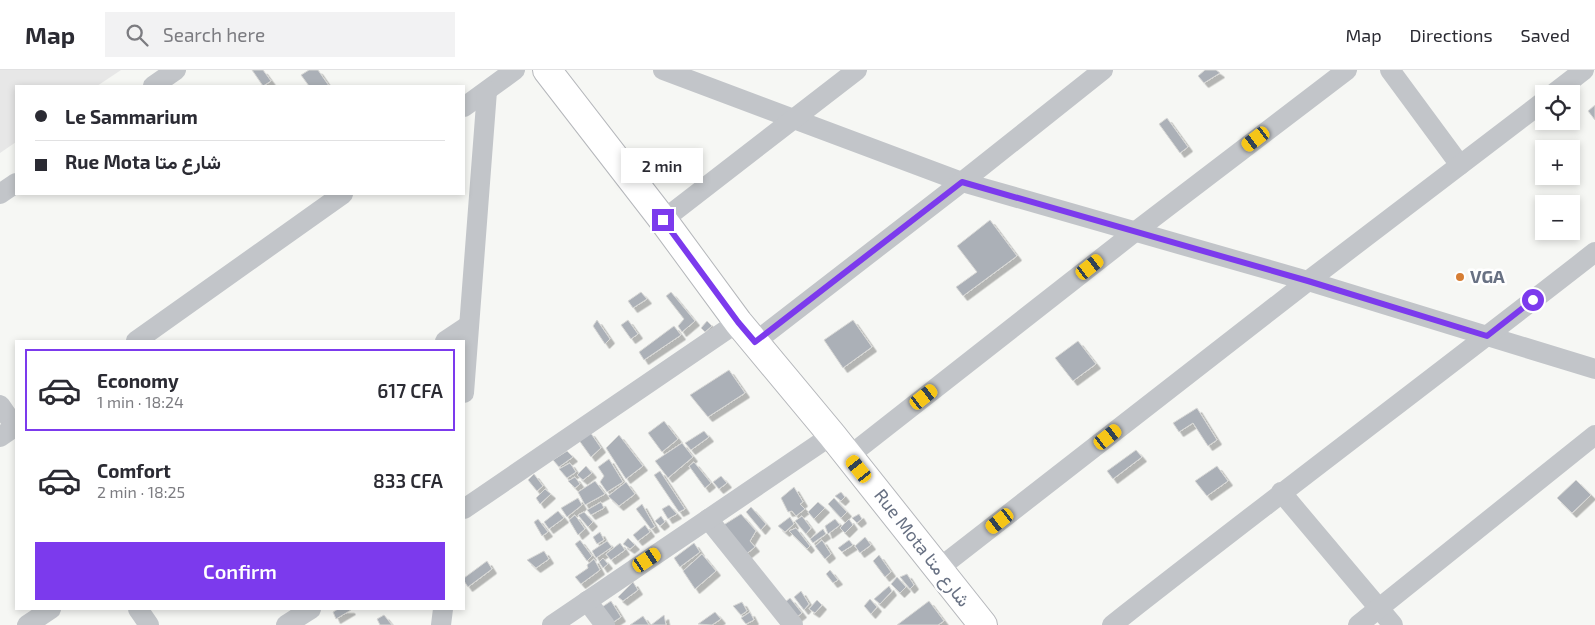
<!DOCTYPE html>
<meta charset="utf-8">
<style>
:root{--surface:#fff;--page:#f2f2f3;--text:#2b2b33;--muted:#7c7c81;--line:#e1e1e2;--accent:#7c3aed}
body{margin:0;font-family:"Exo 2",Vazirmatn,sans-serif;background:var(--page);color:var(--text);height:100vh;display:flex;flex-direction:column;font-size:19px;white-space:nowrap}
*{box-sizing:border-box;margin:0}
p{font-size:16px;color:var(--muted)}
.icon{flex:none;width:28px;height:28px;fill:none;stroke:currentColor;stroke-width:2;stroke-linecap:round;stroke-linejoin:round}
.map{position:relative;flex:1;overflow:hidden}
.panel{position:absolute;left:15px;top:270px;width:450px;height:270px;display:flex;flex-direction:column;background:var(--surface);border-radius:0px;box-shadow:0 2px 8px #0003}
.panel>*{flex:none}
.guide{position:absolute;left:15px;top:15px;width:450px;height:110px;border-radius:0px;box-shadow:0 2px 8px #0003;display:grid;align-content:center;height:110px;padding:0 20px;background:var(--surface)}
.tools{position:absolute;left:1535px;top:15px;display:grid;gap:10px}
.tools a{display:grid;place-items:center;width:45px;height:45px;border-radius:0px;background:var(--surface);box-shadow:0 2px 8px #0003;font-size:25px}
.end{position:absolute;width:22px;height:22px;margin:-11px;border:6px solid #7c3aed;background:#fff;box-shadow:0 0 0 2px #fff}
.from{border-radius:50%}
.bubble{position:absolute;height:35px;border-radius:0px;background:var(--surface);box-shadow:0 2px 8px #0003;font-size:16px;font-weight:600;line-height:35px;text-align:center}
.car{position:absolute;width:15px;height:30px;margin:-15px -8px;border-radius:6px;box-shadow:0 0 4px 1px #0007;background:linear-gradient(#f5c518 24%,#345 0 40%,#f5c518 0 76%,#345 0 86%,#f5c518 0)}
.guide b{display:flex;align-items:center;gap:18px;height:48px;font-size:19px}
.guide b+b{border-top:1px solid var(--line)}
.guide i{width:12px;height:12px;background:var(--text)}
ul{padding:9px 0 0;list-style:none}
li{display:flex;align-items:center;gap:15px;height:82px;margin:0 10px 8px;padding:0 10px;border:2px solid transparent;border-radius:0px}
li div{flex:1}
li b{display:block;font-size:19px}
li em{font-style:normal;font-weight:600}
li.active{border-color:var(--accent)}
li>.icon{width:45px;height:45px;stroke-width:1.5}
.cta{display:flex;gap:10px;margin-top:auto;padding:10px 20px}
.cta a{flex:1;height:58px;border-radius:0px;background:var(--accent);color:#fff;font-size:20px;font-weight:600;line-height:58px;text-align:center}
header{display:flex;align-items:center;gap:30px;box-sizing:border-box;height:70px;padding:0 25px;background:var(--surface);border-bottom:1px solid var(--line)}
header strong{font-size:24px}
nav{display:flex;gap:28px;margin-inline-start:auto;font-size:18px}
.search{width:350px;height:45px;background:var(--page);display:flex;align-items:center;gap:12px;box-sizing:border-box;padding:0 18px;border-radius:0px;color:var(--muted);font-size:19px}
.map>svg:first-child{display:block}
</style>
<header>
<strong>Map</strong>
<div class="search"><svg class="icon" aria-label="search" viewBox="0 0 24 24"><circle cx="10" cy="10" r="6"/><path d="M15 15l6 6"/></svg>Search here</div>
<nav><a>Map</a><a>Directions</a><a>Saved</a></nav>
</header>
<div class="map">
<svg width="1595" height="555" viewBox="0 0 1595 555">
<defs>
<filter id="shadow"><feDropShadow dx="4.5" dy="4.5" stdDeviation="0" flood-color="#0004"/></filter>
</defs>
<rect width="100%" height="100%" fill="#f6f7f4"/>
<polygon fill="#e7e7e7" points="0,0 121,0 97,16 16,16 16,72 0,83"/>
<g fill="#abb0b7" stroke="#d8d8d6" filter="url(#shadow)">
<polygon points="252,0 263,0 271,11 263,16"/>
<polygon points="309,0 318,0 329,16 309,16 301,5"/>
<polygon points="1205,0 1216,0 1220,3 1204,13 1198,6"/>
<polygon points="1595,35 1595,50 1588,41"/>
<polygon points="1167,48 1188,77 1180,83 1159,54"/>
<polygon points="990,150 1017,186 963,226 956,217 977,202 957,176"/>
<polygon points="641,222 647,229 633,238 628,231"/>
<polygon points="671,222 695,251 682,262 678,256 684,249 666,226"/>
<polygon points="597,250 610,269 605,274 593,256"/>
<polygon points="628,250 638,264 631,269 621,255"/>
<polygon points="853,250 872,277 843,298 824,270"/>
<polygon points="707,251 712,256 705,262 701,258"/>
<polygon points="674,256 681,265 644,290 639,282"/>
<polygon points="1078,271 1096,294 1073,311 1055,288"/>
<polygon points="729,300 745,323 708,347 690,325"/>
<polygon points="1197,338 1217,370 1208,376 1193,353 1179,362 1173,353"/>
<polygon points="664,351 678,369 662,382 648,363"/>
<polygon points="704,361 709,367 691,380 685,373"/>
<polygon points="590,362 601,378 591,387 578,369"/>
<polygon points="619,365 643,396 626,409 606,378"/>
<polygon points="682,373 693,387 668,408 655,391"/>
<polygon points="1136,380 1142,387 1113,409 1107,401"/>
<polygon points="567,381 573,387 559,397 553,390"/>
<polygon points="609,389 623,412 607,422 600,412 604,406 598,397"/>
<polygon points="694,392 711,413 705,418 689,396"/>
<polygon points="570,393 576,402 567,408 559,399"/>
<polygon points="586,396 592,403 583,410 577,405"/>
<polygon points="1217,396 1228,411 1207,426 1195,411"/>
<polygon points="660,401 685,439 679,442 654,405"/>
<polygon points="534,404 543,416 537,421 528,410"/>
<polygon points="721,406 727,413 719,419 713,412"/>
<polygon points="575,407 580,414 575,418 568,411"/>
<polygon points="1576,410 1591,425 1572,443 1557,428"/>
<polygon points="595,411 605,424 585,435 578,422"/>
<polygon points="626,412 635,424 619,436 608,426"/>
<polygon points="794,417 803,432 800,434 805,439 796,446 792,441 788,442 781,428"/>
<polygon points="545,419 551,424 540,434 536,428"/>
<polygon points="841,422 845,427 841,431 835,426"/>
<polygon points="578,428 582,435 567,447 561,438"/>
<polygon points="834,428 847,442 841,448 828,434"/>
<polygon points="601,432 604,438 591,445 587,440"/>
<polygon points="818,432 825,438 814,449 808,442"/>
<polygon points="642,434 655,457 651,459 636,439"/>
<polygon points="669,435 677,444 668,449 662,439"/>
<polygon points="751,437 766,454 761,460 746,442"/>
<polygon points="558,441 564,448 549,459 544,452"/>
<polygon points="584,442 593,452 588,457 578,445"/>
<polygon points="741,444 756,461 750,471 755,477 745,485 722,456"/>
<polygon points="859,444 862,449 857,453 852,448"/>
<polygon points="575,445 585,459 578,465 569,450"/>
<polygon points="661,446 665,452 660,456 655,451"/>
<polygon points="802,446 811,458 806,464 795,451"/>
<polygon points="790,447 794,454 785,462 778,456"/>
<polygon points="538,449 548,462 542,466 534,452"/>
<polygon points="835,449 840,455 828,464 825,456"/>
<polygon points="849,449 853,455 845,463 840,458"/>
<polygon points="645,455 650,462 638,471 633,465"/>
<polygon points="796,458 810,476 807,479 789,461"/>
<polygon points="823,459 826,464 813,473 810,469"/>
<polygon points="600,462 604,470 597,474 593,467"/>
<polygon points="865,467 871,475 860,483 855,476"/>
<polygon points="628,468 635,475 630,479 623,474"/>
<polygon points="580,470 592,486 587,491 575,474"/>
<polygon points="822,470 831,484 825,489 815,476"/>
<polygon points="849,470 853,475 842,482 838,478"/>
<polygon points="607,471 612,477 596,488 592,481"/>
<polygon points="620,473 625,480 611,490 606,484"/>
<polygon points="694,473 700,482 680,497 674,488"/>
<polygon points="544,481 549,489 536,498 527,490"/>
<polygon points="702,484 716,501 695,519 683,501"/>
<polygon points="879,485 891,502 885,507 873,491"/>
<polygon points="603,488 608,494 603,498 599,492"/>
<polygon points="594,489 600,500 581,514 575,507 588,498 587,495"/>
<polygon points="487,491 492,499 468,517 464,511 464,508"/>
<polygon points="830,500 838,510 833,513 826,504"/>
<polygon points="907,504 914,515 910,519 900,507"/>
<polygon points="897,507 906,517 900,523 891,514"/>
<polygon points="633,512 638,520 623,531 618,527"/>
<polygon points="889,516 892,521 880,534 874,529"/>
<polygon points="801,521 809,534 804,540 794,527"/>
<polygon points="790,528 802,543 797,547 784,533"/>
<polygon points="870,529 877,537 871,544 864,536"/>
<polygon points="817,530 822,535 815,543 809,539"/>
<polygon points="611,531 621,547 612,553 602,537"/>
<polygon points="929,531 944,551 938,555 897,555"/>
<polygon points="742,532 747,541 741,545 733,536"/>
<polygon points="338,539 350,539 351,540 336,549 333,542"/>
<polygon points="715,542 721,549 712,555 698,554"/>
<polygon points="750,542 754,550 746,554 741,548"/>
<polygon points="384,545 392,555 380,555 377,549"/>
<polygon points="664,545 666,555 651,555"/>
<polygon points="643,546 649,555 630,555"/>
</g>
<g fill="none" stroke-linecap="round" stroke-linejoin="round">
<defs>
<polyline id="highway" points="547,0 663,150 738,252 832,365 983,555"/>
</defs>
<use href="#highway" stroke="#b5b7bb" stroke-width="30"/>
<g stroke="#c2c5c9" stroke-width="20">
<polyline points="663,0 962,112 1308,211 1595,299"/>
<polyline points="1390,0 1460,95"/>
<polyline points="153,16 176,0"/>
<polyline points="1553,24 1584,0"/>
<polyline points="464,37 515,0"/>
<polyline points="0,124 16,113"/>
<polyline points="663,150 857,0"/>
<polyline points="136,271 343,124"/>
<polyline points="445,271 469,255"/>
<polyline points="755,272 962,112 1103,0"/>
<polyline points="464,323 487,21"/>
<polyline points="0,335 16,358"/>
<polyline points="0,367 16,356"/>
<polyline points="849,386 1136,161 1347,0"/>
<polyline points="1281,422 1393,555"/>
<polyline points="464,439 738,252"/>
<polyline points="708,449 793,555"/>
<polyline points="938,499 1308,211 1544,31"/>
<polyline points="587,531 605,555"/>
<polyline points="138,539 149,555"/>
<polyline points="27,555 51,539"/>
<polyline points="286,555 311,539"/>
<polyline points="441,555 443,539"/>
<polyline points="552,555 832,365"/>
<path d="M1112,555C1272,429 1435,307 1595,182"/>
<polyline points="1358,555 1595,365"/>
</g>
<use href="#highway" stroke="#fff" stroke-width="28"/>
</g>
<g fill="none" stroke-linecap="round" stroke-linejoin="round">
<polyline stroke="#7c3aed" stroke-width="6" points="663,150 738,252 755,272 962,112 1308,211 1487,266 1533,230"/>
</g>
<circle fill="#d67e34" stroke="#fff" stroke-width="2" cx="1460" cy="207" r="5"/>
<g text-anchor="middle" stroke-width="5" stroke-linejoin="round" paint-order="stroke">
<g font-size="18" font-weight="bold" fill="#687183" stroke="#fff" text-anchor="start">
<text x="1470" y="213">VGA</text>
</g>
<g font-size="18" fill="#687183" stroke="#fff">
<text transform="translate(922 478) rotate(52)" y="6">Rue Mota شارع متا</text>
</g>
</g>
</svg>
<div class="tools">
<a><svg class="icon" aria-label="locate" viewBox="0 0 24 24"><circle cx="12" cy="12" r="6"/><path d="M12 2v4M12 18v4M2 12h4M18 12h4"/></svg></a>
<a>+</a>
<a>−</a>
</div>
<i class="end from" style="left:1533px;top:230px"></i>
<i class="end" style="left:663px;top:150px"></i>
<div class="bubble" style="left:621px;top:78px;width:82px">2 min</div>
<i class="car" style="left:1256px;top:69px;rotate:233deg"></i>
<i class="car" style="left:1090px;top:197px;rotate:52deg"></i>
<i class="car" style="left:924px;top:327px;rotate:52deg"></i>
<i class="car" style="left:1108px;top:367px;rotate:52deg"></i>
<i class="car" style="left:859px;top:399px;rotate:321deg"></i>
<i class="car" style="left:1000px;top:451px;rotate:232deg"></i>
<i class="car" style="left:647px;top:490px;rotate:56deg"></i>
<div class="guide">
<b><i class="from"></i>Le Sammarium</b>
<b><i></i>Rue Mota شارع متا</b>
</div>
<section class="panel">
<ul>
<li class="active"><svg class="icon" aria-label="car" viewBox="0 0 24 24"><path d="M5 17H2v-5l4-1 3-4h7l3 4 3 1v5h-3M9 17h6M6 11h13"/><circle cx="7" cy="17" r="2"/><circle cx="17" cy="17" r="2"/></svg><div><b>Economy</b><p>1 min · 18:24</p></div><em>617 CFA</em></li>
<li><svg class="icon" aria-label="car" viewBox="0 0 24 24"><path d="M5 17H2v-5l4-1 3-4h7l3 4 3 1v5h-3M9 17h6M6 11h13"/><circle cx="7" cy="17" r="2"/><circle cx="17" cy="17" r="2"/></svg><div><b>Comfort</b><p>2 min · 18:25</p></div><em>833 CFA</em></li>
</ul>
<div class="cta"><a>Confirm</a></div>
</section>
</div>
